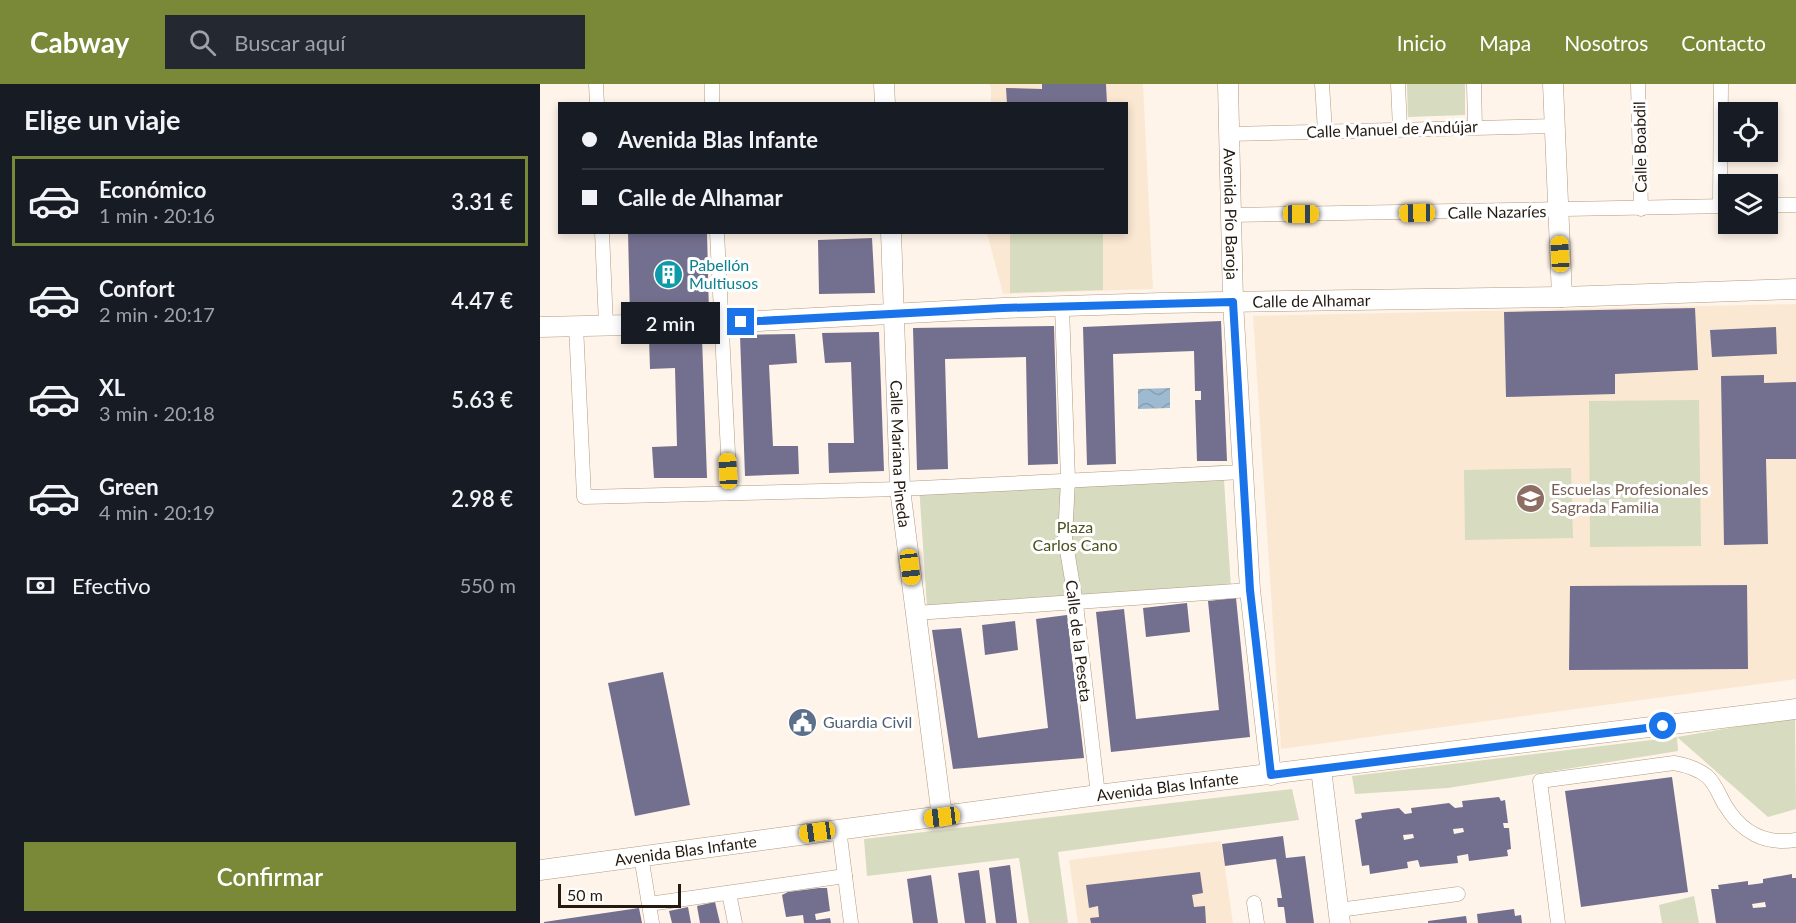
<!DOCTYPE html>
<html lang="es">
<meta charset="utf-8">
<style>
:root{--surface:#171b24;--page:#242831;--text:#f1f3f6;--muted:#9ea1a6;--line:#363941;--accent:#798938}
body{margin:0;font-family:Lato,sans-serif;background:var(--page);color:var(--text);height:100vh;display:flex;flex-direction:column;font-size:22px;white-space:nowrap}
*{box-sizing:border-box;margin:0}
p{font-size:20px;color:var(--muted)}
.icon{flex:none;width:33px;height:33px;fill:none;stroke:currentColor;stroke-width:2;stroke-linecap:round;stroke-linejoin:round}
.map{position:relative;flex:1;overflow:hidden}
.side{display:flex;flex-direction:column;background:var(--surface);width:540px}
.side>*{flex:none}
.hud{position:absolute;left:18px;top:18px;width:570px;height:132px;border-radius:0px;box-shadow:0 3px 9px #0003;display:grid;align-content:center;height:132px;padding:0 24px;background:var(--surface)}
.controls{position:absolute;left:1178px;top:18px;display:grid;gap:12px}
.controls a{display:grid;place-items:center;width:60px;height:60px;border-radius:0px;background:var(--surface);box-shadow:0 3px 9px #0003;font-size:30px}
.scale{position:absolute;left:18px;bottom:15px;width:123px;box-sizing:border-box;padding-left:6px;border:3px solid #241a10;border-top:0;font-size:16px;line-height:21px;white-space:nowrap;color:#241a10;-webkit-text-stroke:4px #fff;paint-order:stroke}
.end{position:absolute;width:27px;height:27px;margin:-14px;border:8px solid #1a73e8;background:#fff;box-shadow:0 0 0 3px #fff}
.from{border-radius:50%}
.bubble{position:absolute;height:42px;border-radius:0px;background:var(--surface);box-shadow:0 3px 9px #0003;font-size:20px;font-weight:600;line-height:42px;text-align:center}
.car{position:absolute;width:18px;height:36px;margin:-18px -9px;border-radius:8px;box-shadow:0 0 4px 2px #0007;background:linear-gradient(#f5c518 24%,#345 0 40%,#f5c518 0 76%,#345 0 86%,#f5c518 0)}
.hud b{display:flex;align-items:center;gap:21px;height:57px;font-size:22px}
.hud b+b{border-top:2px solid var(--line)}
.hud i{width:15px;height:15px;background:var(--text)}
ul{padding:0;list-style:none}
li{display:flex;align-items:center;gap:18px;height:90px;margin:0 12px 9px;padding:0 12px;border:3px solid transparent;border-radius:0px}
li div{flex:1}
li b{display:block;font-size:22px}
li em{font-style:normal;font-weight:600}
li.on{border-color:var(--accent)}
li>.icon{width:54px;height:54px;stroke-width:1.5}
h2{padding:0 24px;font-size:27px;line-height:72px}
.pay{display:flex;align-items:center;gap:15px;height:66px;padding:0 24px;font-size:22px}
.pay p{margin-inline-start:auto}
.cta{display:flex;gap:12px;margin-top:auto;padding:12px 24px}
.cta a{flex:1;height:69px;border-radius:0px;background:var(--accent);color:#fff;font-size:24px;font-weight:600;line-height:69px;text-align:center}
header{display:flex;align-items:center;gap:36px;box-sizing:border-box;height:84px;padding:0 30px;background:var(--accent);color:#fff}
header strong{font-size:28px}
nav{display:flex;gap:33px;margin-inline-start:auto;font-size:21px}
.search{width:420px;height:54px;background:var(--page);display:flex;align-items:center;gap:15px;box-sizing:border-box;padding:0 21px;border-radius:0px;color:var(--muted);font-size:22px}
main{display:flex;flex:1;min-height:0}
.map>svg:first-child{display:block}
</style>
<header>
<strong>Cabway</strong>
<div class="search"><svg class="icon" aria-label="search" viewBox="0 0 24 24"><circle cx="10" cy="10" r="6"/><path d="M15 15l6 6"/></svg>Buscar aquí</div>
<nav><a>Inicio</a><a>Mapa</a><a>Nosotros</a><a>Contacto</a></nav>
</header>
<main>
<section class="side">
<h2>Elige un viaje</h2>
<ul>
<li class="on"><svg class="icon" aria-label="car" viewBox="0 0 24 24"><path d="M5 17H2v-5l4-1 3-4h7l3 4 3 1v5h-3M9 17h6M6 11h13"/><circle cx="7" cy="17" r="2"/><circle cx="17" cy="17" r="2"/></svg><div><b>Económico</b><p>1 min · 20:16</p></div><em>3.31 €</em></li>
<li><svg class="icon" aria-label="car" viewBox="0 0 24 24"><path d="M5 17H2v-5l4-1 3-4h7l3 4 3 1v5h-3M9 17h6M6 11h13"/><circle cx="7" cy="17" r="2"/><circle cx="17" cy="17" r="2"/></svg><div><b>Confort</b><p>2 min · 20:17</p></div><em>4.47 €</em></li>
<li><svg class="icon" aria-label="car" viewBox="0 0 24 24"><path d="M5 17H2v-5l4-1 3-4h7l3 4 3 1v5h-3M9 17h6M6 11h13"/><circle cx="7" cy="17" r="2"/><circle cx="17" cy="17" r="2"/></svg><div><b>XL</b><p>3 min · 20:18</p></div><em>5.63 €</em></li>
<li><svg class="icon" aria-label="car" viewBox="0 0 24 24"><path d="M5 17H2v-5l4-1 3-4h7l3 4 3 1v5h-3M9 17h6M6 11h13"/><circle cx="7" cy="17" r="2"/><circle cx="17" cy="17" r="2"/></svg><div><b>Green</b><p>4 min · 20:19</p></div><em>2.98 €</em></li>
</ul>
<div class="pay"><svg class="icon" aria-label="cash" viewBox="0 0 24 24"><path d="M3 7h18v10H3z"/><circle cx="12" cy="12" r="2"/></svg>Efectivo<p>550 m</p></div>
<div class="cta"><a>Confirmar</a></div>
</section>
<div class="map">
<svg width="1256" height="839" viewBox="0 0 1256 839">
<defs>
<pattern id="water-waves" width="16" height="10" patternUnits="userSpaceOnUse" patternTransform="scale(1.5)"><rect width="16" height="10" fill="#9dbad0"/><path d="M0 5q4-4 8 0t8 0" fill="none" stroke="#879fb2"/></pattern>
</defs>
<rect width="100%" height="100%" fill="#fff4e9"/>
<g fill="#fbe8d3">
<polygon points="449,0 603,0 613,205 463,210 447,149 586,148 586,20 451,19 451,4"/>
<polygon points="1256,220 1256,595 741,665 713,232"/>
<polygon points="681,757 693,839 538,839 529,776"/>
</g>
<g fill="#d7dbbf">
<polygon points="867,0 925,0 925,31 868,33"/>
<polygon points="470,149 563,149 563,206 470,209"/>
<polygon points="1159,316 1161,462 1050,463 1049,317"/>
<polygon points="683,381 691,504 387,523 379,401"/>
<polygon points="1031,384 1033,454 925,456 924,386"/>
<polygon points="1255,633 1256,725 1228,733 1137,653 1138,667 908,704 815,710 812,692 1137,653"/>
<polygon points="752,705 759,736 518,768 528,839 489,839 479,774 327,792 324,755"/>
<polygon points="1154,812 1159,839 1122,839 1119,821"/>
</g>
<polygon fill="url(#water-waves)" points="630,304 630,324 598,325 598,305"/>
<g fill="#736f8e" fill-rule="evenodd">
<polygon points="502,0 566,0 567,20 467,20 466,4 502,5"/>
<polygon points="88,148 167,148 169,231 90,233"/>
<polygon points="332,154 335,209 279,210 278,156"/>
<polygon points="1155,224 1158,286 1075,290 1075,310 966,313 964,228"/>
<polygon points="681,237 687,377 657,377 655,316 661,316 661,307 655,307 654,267 573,270 576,380 547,381 543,243"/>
<polygon points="514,242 518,380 488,381 486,273 405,275 408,385 377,386 373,244"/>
<polygon points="1236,243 1237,270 1172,273 1170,246"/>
<polygon points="339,248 344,387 289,389 288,359 314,359 311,278 285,279 282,249"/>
<polygon points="255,250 257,279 229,281 233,362 258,362 259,390 205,392 200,251"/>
<polygon points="109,254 162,254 167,394 114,394 112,363 137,362 135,284 110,285"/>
<polygon points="1224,291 1224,299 1256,298 1256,375 1226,375 1228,460 1184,461 1181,292"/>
<polygon points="1207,501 1208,585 1029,586 1030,502"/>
<polygon points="696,514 710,653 571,668 556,528 584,525 596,635 679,626 668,517"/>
<polygon points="647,519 650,548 606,553 603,524"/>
<polygon points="527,531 544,674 413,685 392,546 421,544 438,654 508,644 496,535"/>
<polygon points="475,537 478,566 445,571 442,541"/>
<polygon points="123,588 150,721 95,732 68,599"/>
<polygon points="1132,693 1148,808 1041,823 1025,707"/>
<path d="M959,713L961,717L965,716L968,739H963L964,744H969L971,765L967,766L968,772L929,777L928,770L917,772L918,779L880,783L878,776L872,777L867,778L868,784L830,790L829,781L822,782L815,736L822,734L821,729L859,724L865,730L872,729L871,724L909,719L915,724L923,723L922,717ZM923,744L924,748L914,750L913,745ZM873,750L874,754L864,756L863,751Z"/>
<polygon points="743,752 746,774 765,772 774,839 746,839 744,823 738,823 737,814 742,814 736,775 685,782 682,760"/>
<polygon points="470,781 477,839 456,839 449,784"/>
<polygon points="439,786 446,839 425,839 418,789"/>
<polygon points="660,788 663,809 652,811 654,823 665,822 666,839 551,839 550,834 559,833 558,822 549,824 546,801"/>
<path d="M1252,790V794H1256V839H1176L1171,805H1179L1178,801L1208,797V801L1216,800L1223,799V795ZM1225,818L1226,823L1213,824L1212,820Z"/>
<polygon points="391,791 398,839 373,839 367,795"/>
<polygon points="279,804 287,804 290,827 275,830 276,836 290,834 291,839 264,839 263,831 246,833 242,811 248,808"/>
<polygon points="175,818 180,839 160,839 157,822"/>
<polygon points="148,823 151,839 132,839 129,827"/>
<polygon points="99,824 102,839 4,839 4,838"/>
<polygon points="974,825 975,832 981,831 982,839 938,839 937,830"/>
<polygon points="926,832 927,839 888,839 888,837"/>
</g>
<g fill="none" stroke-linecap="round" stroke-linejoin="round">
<defs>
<g id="street">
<polyline points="56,0 57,20"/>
<polyline points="172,0 172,20"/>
<polyline points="782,0 785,47"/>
<polyline points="858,0 860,45"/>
<polyline points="934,0 935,43"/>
<polyline points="1098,0 1101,125"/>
<polyline points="689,50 1015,42"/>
<polyline points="1227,121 1256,121"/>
<polyline points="1180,122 1181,0"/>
<polyline points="691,131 1188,122"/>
<polyline points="62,148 66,241"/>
<polyline points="177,148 190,409"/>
<polyline points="522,223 528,396 525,454 536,520 558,711"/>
<polyline points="36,241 44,413 360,405 703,388"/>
<polyline points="376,529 710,506"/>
<polyline points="299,745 311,839"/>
<polyline points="101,772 112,839"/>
<polyline points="189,809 195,839"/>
<polyline points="714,819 717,839"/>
<polyline points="109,820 305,792"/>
<polyline points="799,826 918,810"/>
<path d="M1018,839L1000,697L1134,679C1145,681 1159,685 1168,693C1176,701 1179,711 1185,721C1201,748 1225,761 1256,756"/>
</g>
<g id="secondary">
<polyline points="344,0 345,20"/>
<path id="s1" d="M688,0L693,218L710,506L731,691"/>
<polyline points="1013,0 1022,213"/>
<path id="s2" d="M351,148L360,405L402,733"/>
<path id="s3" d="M0,243L180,239L463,224L621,219L1022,213L1256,205"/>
<polyline points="781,685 800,839"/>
<path id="s4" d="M0,786L558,711L1256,625"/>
</g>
</defs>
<use href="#street" stroke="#b29a7f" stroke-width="15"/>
<use href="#secondary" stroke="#b29a7f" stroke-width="21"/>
<use href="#street" stroke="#fff" stroke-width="14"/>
<use href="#secondary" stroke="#fff" stroke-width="20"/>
</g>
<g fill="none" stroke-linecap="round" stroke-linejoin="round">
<polyline stroke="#1a73e8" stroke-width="8" points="201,238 463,224 693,218 710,506 731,691 1123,642"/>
</g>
<defs>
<symbol id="building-disc" viewBox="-11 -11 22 22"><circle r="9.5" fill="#0f9aa8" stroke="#fff"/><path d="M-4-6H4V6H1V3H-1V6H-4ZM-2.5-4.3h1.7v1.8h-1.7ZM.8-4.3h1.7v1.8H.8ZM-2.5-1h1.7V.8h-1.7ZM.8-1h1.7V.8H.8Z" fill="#fff"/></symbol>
<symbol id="school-disc" viewBox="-11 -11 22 22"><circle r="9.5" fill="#8d6e63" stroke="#fff"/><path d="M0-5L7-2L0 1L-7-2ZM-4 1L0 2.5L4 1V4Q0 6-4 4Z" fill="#fff"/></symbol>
<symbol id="civic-disc" viewBox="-11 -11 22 22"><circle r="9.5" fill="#5c6f8a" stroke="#fff"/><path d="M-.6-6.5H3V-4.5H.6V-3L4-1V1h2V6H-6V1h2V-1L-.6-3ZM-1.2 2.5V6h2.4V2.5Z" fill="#fff"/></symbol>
</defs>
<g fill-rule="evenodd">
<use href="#building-disc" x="112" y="174" width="33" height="33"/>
<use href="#school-disc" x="974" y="398" width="33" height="33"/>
<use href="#civic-disc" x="246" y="622" width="33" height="33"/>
</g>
<g text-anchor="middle" stroke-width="6" stroke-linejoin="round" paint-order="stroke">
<g font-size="16" fill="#241a10" stroke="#fff">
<text transform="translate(852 45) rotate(-2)" y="6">Calle Manuel de Andújar</text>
<text transform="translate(1100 63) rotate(-91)" y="6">Calle Boabdil</text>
<text transform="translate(957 128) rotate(-1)" y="6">Calle Nazaríes</text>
<text dy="6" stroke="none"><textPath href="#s1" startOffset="130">Avenida Pío Baroja</textPath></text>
<text dy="6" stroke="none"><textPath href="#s3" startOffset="772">Calle de Alhamar</textPath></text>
<text dy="6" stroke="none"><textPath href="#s2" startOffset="222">Calle Mariana Pineda</textPath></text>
<text transform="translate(539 557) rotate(83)" y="6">Calle de la Peseta</text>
<text dy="6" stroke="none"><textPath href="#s4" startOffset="633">Avenida Blas Infante</textPath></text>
<text dy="6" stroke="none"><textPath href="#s4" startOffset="147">Avenida Blas Infante</textPath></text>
</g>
<g font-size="16" fill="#0d838f" stroke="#fff" text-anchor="start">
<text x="149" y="187">Pabellón<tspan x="149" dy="18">Multiusos</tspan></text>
</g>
<g font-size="16" fill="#785e54" stroke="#fff" text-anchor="start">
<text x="1011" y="411">Escuelas Profesionales<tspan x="1011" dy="18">Sagrada Familia</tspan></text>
</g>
<g font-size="16" fill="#4c501c" stroke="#fff">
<text x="535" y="449">Plaza<tspan x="535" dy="18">Carlos Cano</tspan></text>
</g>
<g font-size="16" fill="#4e5e75" stroke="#fff" text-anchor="start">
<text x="283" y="644">Guardia Civil</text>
</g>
</g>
</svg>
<div class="controls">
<a><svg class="icon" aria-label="locate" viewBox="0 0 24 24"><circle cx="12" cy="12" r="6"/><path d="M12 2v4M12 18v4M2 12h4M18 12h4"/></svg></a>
<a><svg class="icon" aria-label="layers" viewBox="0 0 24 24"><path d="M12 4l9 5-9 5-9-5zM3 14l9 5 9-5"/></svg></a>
</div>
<div class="scale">50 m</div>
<i class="end from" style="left:1123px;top:642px"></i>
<i class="end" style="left:201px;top:238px"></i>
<div class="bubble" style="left:81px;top:218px;width:99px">2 min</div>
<i class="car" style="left:877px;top:129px;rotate:269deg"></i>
<i class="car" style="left:761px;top:130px;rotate:90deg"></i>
<i class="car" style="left:1020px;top:170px;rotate:357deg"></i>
<i class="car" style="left:188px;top:387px;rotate:357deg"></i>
<i class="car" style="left:370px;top:483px;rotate:173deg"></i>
<i class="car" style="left:402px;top:733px;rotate:263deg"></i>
<i class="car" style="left:277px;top:748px;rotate:262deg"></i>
<div class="hud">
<b><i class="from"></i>Avenida Blas Infante</b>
<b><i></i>Calle de Alhamar</b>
</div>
</div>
</main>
